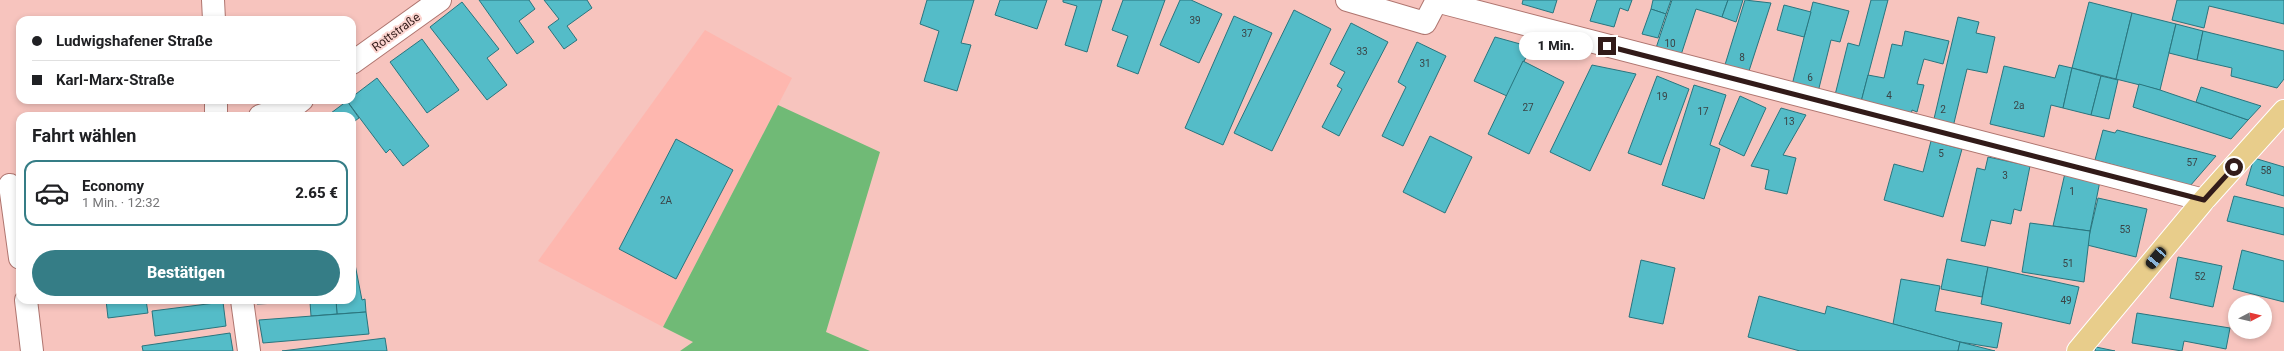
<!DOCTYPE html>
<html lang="de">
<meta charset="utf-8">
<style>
:root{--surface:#fff;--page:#f6f6f6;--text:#202124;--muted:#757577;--line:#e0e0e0;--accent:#357d86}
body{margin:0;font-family:Roboto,sans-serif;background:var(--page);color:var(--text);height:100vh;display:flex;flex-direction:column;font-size:15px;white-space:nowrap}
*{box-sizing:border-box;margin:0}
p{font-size:13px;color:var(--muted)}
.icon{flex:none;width:22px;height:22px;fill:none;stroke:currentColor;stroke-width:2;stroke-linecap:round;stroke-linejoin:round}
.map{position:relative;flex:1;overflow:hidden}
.drawer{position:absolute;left:16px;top:112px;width:340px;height:192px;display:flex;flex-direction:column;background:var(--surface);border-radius:12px;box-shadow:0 2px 6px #0003}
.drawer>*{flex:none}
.guide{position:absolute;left:16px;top:16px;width:340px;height:88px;border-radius:12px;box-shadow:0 2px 6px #0003;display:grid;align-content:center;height:88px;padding:0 16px;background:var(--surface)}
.needle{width:26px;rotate:83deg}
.buttons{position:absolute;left:2228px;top:295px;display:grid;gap:8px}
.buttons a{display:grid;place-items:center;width:44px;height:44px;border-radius:50%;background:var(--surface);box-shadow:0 2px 6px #0003;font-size:20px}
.end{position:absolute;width:18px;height:18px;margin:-9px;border:5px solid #321b19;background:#fff;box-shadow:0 0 0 2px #fff}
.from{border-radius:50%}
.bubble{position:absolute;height:28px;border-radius:14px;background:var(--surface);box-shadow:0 2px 6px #0003;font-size:13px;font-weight:800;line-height:28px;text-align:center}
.car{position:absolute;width:12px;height:24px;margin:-12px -6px;border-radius:5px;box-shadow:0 0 3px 1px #0007;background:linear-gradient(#222 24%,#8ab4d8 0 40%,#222 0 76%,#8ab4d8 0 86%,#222 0)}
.guide b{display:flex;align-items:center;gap:14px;height:38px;font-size:15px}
.guide b+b{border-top:1px solid var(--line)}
.guide i{width:10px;height:10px;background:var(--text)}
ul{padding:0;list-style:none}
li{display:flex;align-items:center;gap:12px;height:66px;margin:0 8px 6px;padding:0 8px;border:2px solid transparent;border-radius:12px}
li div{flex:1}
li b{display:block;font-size:15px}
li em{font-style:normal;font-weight:800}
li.current{border-color:var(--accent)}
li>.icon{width:36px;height:36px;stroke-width:1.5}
h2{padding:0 16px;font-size:18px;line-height:48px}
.cta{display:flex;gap:8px;margin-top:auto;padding:8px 16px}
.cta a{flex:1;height:46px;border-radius:24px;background:var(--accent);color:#fff;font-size:16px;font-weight:800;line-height:46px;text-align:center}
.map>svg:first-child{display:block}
</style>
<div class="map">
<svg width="2284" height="351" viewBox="0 0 2284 351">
<rect width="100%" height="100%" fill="#f7c4be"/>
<polygon fill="#feb7af" points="705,30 792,78 663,327 538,261"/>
<polygon fill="#70ba76" points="778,105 880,152 826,332 870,351 680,351 693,342 663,327"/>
<g fill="#54bcc8" stroke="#29757e">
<polygon points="479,0 529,0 535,9 519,21 534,42 517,54"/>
<polygon points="544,0 587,0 592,8 567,26 577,40 564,49 548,27 559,19"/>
<polygon points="927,0 974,0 961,43 971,45 957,91 924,81 939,31 920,24"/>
<polygon points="1000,0 1047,0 1037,29 995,15"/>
<polygon points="1063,0 1102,0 1087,52 1065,45 1077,6 1063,2"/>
<polygon points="1123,0 1165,0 1138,74 1117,66 1128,36 1112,30"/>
<polygon points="1180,0 1191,0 1222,14 1199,63 1160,45"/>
<polygon points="1523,0 1557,0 1553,13 1522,4"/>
<polygon points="1597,0 1632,0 1628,11 1620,8 1614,27 1590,21"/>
<polygon points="1653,0 1671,0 1666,14 1651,9"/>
<polygon points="1672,0 1728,0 1722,17 1696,9 1680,58 1655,51"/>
<polygon points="1728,0 1743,0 1736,22 1722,17"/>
<polygon points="1745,0 1771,3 1748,74 1724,68"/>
<polygon points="1871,0 1888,0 1861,102 1835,95 1848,43 1859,46"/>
<polygon points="2177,0 2284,0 2284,24 2209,6 2204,28 2172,20"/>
<polygon points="462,2 499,49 487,58 507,85 487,100 430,27"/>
<polygon points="1813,2 1849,11 1840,42 1831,40 1818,92 1792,85"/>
<polygon points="2089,2 2132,13 2116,79 2072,68"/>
<polygon points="1784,5 1811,12 1804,37 1777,30"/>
<polygon points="1651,9 1666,14 1658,38 1642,34"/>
<polygon points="1294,10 1331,29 1272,151 1234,133"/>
<polygon points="2132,13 2176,24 2160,90 2116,79"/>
<polygon points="1234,16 1272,33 1223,145 1185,128"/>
<polygon points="1958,17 1979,22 1976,33 1995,37 1987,73 1967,69 1953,127 1933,123"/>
<polygon points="1351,23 1388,42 1339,136 1322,127 1342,89 1337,86 1345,72 1330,64"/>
<polygon points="2176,24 2203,31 2197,60 2169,53"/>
<polygon points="1905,31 1949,41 1943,64 1924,59 1917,84 1924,85 1917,112 1912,110 1911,115 1861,102 1868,75 1884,78 1892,44 1902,46"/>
<polygon points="2203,31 2284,51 2284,79 2277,88 2231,76 2232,68 2197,60"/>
<polygon points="1495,37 1531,47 1507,96 1474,81"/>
<polygon points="422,39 459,90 427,113 390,62"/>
<polygon points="1417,42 1446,56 1403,146 1382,136 1406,87 1398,82"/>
<polygon points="1523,61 1564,82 1529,154 1488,134"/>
<polygon points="1592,65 1636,74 1590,171 1550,152"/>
<polygon points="2059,65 2072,68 2063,108 2051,105 2044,137 1990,124 2004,66 2055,78"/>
<polygon points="2072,68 2101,76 2091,115 2063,108"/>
<polygon points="1657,76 1689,89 1661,165 1628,153"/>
<polygon points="2101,76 2118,80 2109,119 2091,115"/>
<polygon points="377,78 429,146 403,166 390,149 386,153 347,101 352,100 352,97"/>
<polygon points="2139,84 2160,90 2248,120 2231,139 2133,107"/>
<polygon points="1694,85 1726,95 1710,145 1720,149 1704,199 1662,185"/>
<polygon points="2201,87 2261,106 2248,120 2196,102"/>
<polygon points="1740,96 1766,108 1744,156 1719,144"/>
<polygon points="347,101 359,118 352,123 352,116 327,116"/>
<polygon points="1781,108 1806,115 1783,155 1796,158 1787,194 1765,189 1769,170 1751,166"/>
<polygon points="2103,130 2115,133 2117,130 2216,156 2190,186 2095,160"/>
<polygon points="1430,136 1472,157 1445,213 1403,192"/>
<polygon points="676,139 733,170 676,279 619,249"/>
<polygon points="1931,141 1962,149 1943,217 1884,200 1894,164 1923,172"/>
<polygon points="1988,157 2030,166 2021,211 2014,209 2011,224 1991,220 1985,246 1961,241 1977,168 1985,170"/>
<polygon points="2254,158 2284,167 2284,196 2246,185"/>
<polygon points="2065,173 2100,181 2090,231 2053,226"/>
<polygon points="2234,196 2284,208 2284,235 2227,221"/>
<polygon points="2098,198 2147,209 2136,257 2087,245"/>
<polygon points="2030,223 2090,231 2084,282 2022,272"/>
<polygon points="352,249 362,300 365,299 366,312 337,314 336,300 352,300"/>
<polygon points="2242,250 2284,261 2284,302 2233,289"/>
<polygon points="2178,257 2222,266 2213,307 2170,298"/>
<polygon points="1947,259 1988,267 1982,297 1941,289"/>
<polygon points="1641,260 1675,268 1663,324 1629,317"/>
<polygon points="1988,267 2079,287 2070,324 1981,304"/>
<polygon points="1901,279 1940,286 1935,311 2002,323 1997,348 1960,342 1893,324"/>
<polygon points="1759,296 1825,314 1827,306 1960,342 1958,351 1800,351 1748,337"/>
<polygon points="106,300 146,300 148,313 108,318"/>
<polygon points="257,300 319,300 319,301 257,304"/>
<polygon points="319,300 336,300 337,314 311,316 310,302"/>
<polygon points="223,302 226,326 155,336 152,311"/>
<polygon points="366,312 369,334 263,343 259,320"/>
<polygon points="2137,313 2230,328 2226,349 2184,341 2182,351 2132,343"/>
<polygon points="230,333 233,351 143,351 142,346"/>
<polygon points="385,338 387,351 282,351"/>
<polygon points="1960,342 1995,351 1958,351"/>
<polygon points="2096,347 2115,351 2095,351"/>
</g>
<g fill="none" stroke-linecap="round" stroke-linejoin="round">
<defs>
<g id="minor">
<polyline points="213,0 214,20"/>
<polyline points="1347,0 1425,23 1437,0"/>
<polyline points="1436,1 2204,200"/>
<polyline points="352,63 440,0"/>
<polyline points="216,100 216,116"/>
<polyline points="260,116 297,104 302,100"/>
<polyline points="10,185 20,258"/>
<polyline points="26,300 32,351"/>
<polyline points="242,300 249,351"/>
</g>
<polyline id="major" points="2078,351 2204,200 2284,111"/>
</defs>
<use href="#minor" stroke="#af756f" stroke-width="24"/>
<use href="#major" stroke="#fff" stroke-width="24"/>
<use href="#minor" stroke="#fff" stroke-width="22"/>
<use href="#major" stroke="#e8cd8b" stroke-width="22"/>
</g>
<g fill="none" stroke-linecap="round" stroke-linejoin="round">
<polyline stroke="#321b19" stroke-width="5" points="1607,46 2204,200 2234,167"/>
</g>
<g text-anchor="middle" stroke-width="4" stroke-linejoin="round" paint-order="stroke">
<g font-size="10" fill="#3a4345">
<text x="1195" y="24">39</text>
<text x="1247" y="37">37</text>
<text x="1670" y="47">10</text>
<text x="1362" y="55">33</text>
<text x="1742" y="61">8</text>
<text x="1425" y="67">31</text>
<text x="1810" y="81">6</text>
<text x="1889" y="99">4</text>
<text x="1662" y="100">19</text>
<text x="2019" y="109">2a</text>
<text x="1528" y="111">27</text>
<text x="1943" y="113">2</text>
<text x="1703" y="115">17</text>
<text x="1789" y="125">13</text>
<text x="1941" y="157">5</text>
<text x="2192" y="166">57</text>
<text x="2266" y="174">58</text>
<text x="2005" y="179">3</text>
<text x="2072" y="195">1</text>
<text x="666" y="204">2A</text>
<text x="2125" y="233">53</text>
<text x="2068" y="267">51</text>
<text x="2200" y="280">52</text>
<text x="2066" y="304">49</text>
</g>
<g font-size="12" fill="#321b19" stroke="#fcd5d0">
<text transform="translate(396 32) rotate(-36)" y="4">Rottstraße</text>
</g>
</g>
</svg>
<div class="buttons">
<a><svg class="needle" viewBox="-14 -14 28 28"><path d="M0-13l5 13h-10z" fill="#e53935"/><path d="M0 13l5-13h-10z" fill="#757577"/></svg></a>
</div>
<i class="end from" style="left:2234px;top:167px"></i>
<i class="end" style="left:1607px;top:46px"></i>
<div class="bubble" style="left:1519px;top:32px;width:74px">1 Min.</div>
<i class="car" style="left:2156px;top:258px;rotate:220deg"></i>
<div class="guide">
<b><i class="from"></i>Ludwigshafener Straße</b>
<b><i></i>Karl-Marx-Straße</b>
</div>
<section class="drawer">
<h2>Fahrt wählen</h2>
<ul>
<li class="current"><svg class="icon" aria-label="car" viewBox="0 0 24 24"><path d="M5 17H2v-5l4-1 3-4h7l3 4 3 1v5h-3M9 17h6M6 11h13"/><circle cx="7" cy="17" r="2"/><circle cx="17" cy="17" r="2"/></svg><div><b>Economy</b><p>1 Min. · 12:32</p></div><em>2.65 €</em></li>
</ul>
<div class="cta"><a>Bestätigen</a></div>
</section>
</div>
